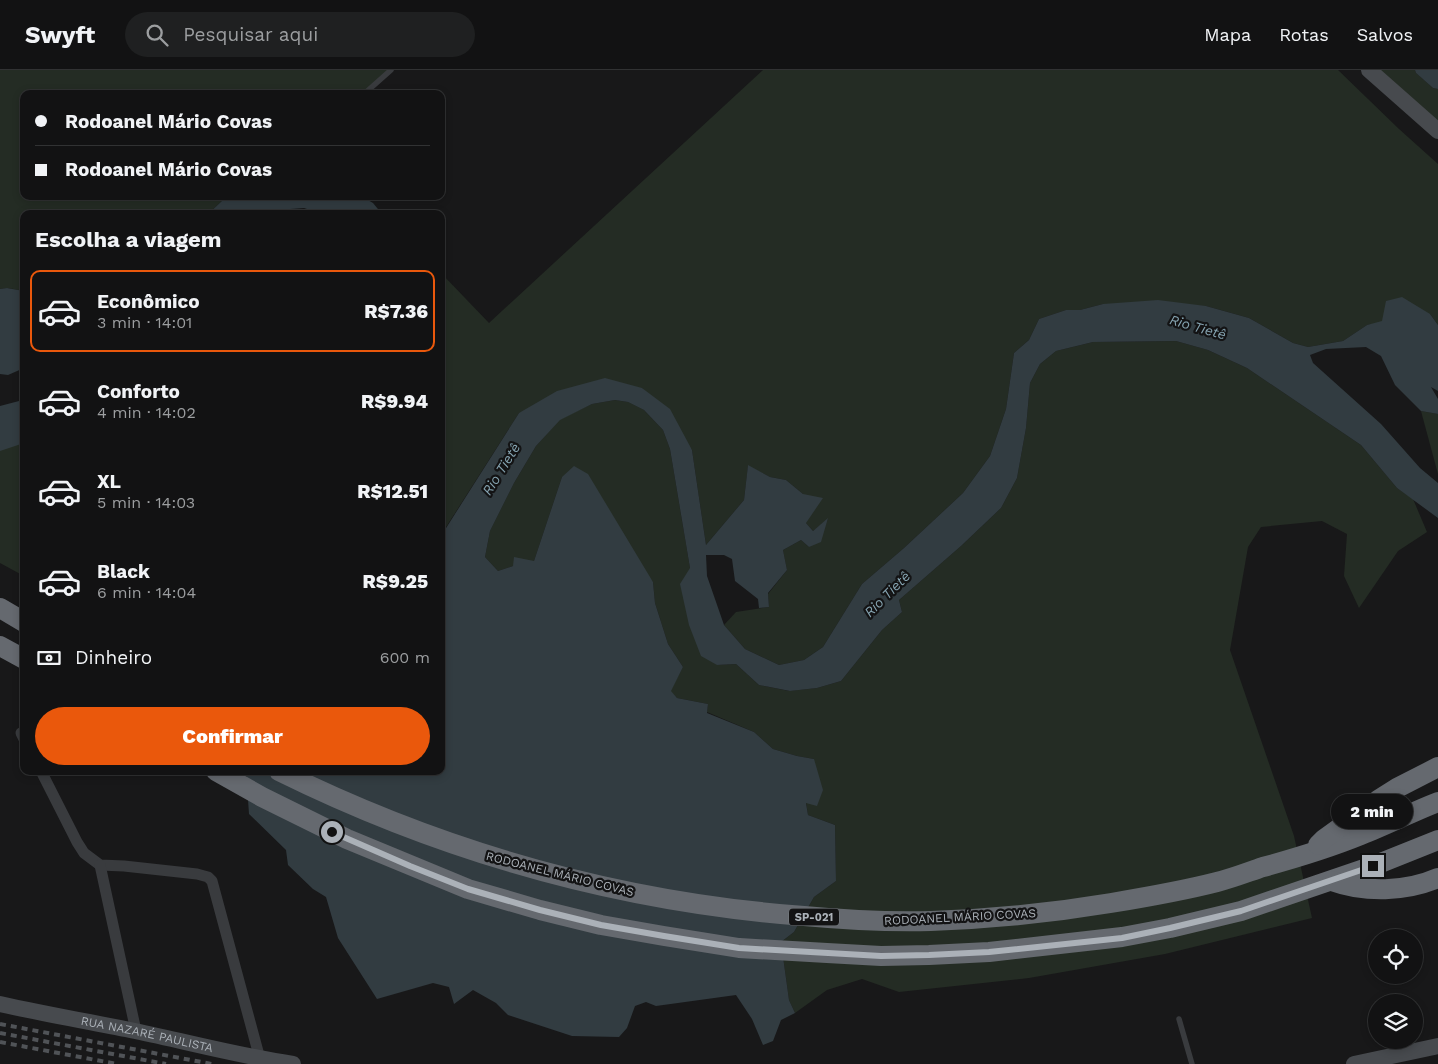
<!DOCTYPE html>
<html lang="pt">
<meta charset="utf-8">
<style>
:root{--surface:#121213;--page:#1f2021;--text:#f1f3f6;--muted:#9c9ea0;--line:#313233;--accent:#ea580c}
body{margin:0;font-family:"Work Sans",sans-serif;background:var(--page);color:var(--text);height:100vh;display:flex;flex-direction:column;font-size:19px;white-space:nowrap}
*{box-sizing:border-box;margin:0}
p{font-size:16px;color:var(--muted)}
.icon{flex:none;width:28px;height:28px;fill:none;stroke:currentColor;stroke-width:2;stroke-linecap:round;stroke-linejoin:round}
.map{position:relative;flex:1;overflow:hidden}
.details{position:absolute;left:20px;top:140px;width:425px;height:565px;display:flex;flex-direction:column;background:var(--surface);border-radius:10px;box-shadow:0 2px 8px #0003,0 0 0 1px var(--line)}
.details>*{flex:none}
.top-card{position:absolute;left:20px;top:20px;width:425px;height:110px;border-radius:10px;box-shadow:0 2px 8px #0003,0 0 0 1px var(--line);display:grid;align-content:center;height:110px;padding:0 15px;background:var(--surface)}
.fabs{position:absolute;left:1368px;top:859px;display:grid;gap:10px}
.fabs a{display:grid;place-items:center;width:55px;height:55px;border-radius:50%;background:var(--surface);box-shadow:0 2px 8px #0003,0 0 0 1px var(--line);font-size:25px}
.end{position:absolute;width:22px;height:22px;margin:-11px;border:6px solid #abb1b8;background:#111;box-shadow:0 0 0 2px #111}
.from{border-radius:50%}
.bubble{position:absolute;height:35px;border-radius:18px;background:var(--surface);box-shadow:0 2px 8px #0003,0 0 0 1px var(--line);font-size:16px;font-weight:800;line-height:35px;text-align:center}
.top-card b{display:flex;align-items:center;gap:18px;height:48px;font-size:19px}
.top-card b+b{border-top:1px solid var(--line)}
.top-card i{width:12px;height:12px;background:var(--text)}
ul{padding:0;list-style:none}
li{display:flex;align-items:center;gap:15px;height:82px;margin:0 10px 8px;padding:0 5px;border:2px solid transparent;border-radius:10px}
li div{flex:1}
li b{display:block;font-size:19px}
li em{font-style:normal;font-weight:800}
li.active{border-color:var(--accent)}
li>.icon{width:45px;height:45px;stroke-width:1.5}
h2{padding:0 15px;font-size:22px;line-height:60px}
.pay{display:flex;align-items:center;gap:12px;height:55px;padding:0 15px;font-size:19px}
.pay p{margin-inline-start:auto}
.action{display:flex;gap:10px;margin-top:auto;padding:10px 15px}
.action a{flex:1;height:58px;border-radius:30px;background:var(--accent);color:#fff;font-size:20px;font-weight:800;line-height:58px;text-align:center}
header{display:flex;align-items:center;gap:30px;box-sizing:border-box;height:70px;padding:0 25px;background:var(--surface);border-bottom:1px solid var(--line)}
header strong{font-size:24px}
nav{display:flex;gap:28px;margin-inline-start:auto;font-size:18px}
.search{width:350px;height:45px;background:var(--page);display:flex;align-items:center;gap:12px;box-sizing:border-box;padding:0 18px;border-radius:28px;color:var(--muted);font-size:19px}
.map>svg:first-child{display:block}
</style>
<header>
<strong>Swyft</strong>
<div class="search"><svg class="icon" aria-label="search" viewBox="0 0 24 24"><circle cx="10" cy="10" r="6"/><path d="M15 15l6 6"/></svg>Pesquisar aqui</div>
<nav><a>Mapa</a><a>Rotas</a><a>Salvos</a></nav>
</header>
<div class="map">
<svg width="1438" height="994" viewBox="0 0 1438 994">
<rect width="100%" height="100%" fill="#181819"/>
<g fill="#242c24">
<polygon points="0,0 391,0 366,24 24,24 24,126 230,126 223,130 208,144 24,144 24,221 8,218 0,219"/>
<polygon points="763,0 1338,0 1399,59 1438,94 1438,255 1430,244 1367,255 1343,271 1308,277 1293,273 1249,248 1206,236 1103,234 1080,240 1066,240 1039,249 1029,270 1014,283 1006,339 990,386 963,423 904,478 862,514 823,577 804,590 779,595 745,579 724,555 736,542 769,537 768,524 787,500 783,480 801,470 809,477 828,449 813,461 806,453 803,424 786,410 770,407 748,396 744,430 706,475 692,380 642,318 519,343 441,465 441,203 489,253"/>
<polygon points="1379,0 1415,0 1416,3 1433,18 1438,19 1438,54"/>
<polygon points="1176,271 1208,280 1247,298 1361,375 1397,418 1413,429 1427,462 1398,481 1359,538 1344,506 1347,464 1322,451 1261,457 1248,477 1230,580 1294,766 1312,848 1165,884 1029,908 899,922 862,909 827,920 795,943 789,930 781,872 794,862 814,827 836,811 835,755 808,745 806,732 814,689 797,686 773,679 754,662 707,642 708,634 677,628 670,621 683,597 668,574 655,533 653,512 562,407 534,491 513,496 498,501 485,487 490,461 514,413 536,376 560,349 592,334 615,330 628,332 644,340 663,360 670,379 690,498 717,595 736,594 759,615 789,621 817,618 841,611 882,560 902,542 899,530 961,476 1001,438 1017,408 1026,358 1030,313 1040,294 1056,281 1093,272"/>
<polygon points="1421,341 1438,344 1438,404"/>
<polygon points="24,373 24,506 0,493 0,378"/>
</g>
<g fill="#323c41">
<polygon points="1415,0 1438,0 1438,19 1433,18 1416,3"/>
<polygon points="230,126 361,126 373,133 382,144 322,144 304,138 277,140 271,144 208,144 223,130"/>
<polygon points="7,218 24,221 24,298 8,305 0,304 0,219"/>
<polygon points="1402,227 1430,244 1438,255 1438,321 1431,317 1438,329 1438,344 1421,341 1395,315 1381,286 1366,277 1326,279 1310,285 1313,293 1381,354 1420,398 1438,413 1438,448 1397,418 1361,375 1247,298 1208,280 1176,271 1093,272 1056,281 1040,294 1030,313 1026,358 1017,408 1001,438 961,476 899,530 902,542 882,560 841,611 817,618 790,621 759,615 736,594 717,595 701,586 689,555 680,514 690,498 670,379 663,360 644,340 628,332 615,330 592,334 560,350 536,376 514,413 490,461 485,487 498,501 513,496 514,487 534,491 562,407 574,396 588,404 653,512 655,533 668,574 683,597 671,621 677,628 708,634 707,643 754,662 773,679 797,686 814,689 823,720 817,736 806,733 808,745 835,755 836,811 814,827 794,862 781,872 789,930 795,943 781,950 773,971 763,975 752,949 736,925 656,936 646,932 635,936 627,958 619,967 572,966 508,945 496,933 473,920 454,934 449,917 433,913 377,929 338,868 326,827 313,819 288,795 286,780 249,744 246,701 441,701 441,466 519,343 557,321 605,308 642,318 670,339 692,380 706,475 744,430 748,395 770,407 786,410 803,424 823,428 806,453 813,461 828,448 821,472 809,477 801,470 783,480 787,500 768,523 769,537 759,538 758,529 735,511 732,489 724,485 706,485 707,506 724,555 745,579 779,595 804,590 823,577 862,514 904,478 963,423 990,386 1006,339 1014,283 1029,270 1039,249 1066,240 1080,240 1103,234 1158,230 1206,236 1249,248 1293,273 1308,277 1343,271 1367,255 1382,251 1386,231"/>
<polygon points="24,327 24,373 0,381 0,336 19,331"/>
</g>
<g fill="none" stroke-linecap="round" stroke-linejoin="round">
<g stroke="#393b3e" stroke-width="5.5">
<polyline points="364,24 391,0"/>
<polyline points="1179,949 1192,994"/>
</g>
<g stroke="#393b3e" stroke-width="11">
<polyline points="21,663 24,669"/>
<polyline points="41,701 77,772 84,783 100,795 124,796 197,804 208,807 212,811 260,989"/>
<polyline points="100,795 136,961"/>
</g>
<g stroke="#474a4e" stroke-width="16">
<polyline points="1369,0 1438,61"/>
<path id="s1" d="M0,934C45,944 90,952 135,961C188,972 240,986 293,994"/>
<polyline points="1354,994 1438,976"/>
</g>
<g stroke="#65696f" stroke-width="20">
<polyline points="0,538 24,552"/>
<polyline points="0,576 24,589"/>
<polyline points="216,701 262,727 347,769 468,819 540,840 601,855 664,866 739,878 827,883 881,886 929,885 989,882 1122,867 1170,858 1241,841 1373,796 1438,770"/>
<path d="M279,701C445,783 619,832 804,846C847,850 889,852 931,851C991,849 1051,843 1111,833C1147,827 1182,821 1217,812C1233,808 1248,802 1263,797C1296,788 1329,778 1361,765C1387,755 1412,742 1438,732"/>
<polyline points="1318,775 1324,769 1378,730 1397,718 1438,697"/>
<path d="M1332,811C1365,823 1406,822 1438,808"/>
</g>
<g stroke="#505357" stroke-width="4" stroke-dasharray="6 5" stroke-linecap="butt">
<polyline points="0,954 212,994"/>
<polyline points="0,963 166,994"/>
<polyline points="0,972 117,994"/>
</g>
</g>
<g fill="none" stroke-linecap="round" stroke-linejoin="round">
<polyline stroke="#abb1b8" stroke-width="6" points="332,762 410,796 468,819 540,840 601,855 664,866 739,878 881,886 929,885 989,882 1122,868 1170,858 1241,841 1373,796"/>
</g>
<g text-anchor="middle" stroke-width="4.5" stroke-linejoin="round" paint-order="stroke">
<rect fill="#131314" stroke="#7d8287" stroke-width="1" x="789" y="838.5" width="50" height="17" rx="4"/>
<g font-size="11" font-weight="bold" fill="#abb1b8">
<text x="814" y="851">SP-021</text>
</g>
<g font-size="12" fill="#abb1b8" stroke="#131314">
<text transform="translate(560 804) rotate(14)" y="4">RODOANEL MÁRIO COVAS</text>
<text transform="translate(960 847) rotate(-3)" y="4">RODOANEL MÁRIO COVAS</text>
<text dy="4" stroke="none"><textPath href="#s1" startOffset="150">RUA NAZARÉ PAULISTA</textPath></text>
</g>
<g font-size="14" font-style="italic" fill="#85a3b0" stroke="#131314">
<text transform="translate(1198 257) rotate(16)" y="5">Rio Tietê</text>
<text transform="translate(501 399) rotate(-58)" y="5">Rio Tietê</text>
<text transform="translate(887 524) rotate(-45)" y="5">Rio Tietê</text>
</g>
</g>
</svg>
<div class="fabs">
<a><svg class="icon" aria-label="locate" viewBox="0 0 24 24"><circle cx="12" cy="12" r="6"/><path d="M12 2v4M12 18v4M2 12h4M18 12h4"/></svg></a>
<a><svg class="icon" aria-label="layers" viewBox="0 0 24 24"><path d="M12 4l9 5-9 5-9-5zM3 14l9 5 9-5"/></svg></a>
</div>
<i class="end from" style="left:332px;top:762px"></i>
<i class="end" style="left:1373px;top:796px"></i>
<div class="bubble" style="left:1331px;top:724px;width:82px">2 min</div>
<div class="top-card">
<b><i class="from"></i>Rodoanel Mário Covas</b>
<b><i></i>Rodoanel Mário Covas</b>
</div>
<section class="details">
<h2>Escolha a viagem</h2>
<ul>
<li class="active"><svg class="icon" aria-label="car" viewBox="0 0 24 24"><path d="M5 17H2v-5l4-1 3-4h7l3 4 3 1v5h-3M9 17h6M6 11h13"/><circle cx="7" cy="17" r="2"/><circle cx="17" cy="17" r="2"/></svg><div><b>Econômico</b><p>3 min · 14:01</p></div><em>R$7.36</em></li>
<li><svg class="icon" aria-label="car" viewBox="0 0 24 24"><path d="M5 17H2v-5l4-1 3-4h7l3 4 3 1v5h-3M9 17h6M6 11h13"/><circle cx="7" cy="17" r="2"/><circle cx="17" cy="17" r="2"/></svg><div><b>Conforto</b><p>4 min · 14:02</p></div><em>R$9.94</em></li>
<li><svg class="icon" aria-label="car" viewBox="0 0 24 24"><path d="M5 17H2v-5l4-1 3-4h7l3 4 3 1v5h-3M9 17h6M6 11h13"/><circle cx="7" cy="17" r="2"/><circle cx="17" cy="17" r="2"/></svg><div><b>XL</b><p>5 min · 14:03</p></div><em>R$12.51</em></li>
<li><svg class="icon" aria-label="car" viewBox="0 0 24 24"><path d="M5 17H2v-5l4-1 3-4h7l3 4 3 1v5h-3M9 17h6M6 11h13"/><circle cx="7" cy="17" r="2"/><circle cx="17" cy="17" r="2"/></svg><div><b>Black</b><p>6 min · 14:04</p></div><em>R$9.25</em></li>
</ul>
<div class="pay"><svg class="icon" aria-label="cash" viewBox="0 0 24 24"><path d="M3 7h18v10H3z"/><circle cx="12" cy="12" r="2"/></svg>Dinheiro<p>600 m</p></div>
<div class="action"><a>Confirmar</a></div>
</section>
</div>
